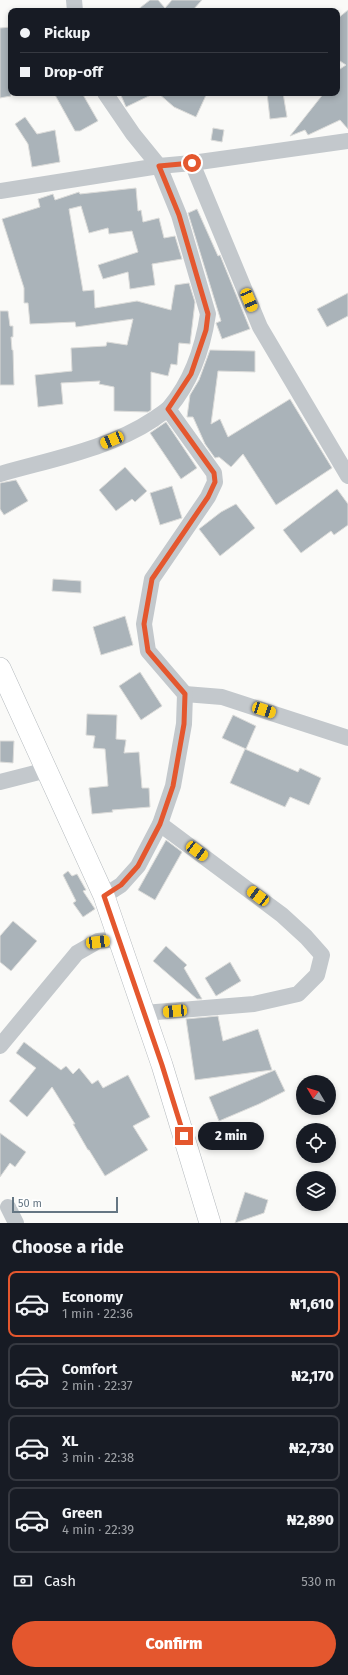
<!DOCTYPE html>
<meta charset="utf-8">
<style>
:root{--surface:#171b24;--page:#20242c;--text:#f1f3f6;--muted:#9ea1a6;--line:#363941;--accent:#e4572e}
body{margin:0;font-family:"Fira Sans",sans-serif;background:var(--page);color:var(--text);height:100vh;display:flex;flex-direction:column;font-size:15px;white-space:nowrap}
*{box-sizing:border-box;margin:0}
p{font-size:13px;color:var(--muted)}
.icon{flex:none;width:22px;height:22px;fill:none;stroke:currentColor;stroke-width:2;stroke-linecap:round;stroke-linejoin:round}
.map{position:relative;height:1223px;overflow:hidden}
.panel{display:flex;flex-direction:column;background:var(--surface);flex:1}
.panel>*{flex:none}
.hud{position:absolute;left:8px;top:8px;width:332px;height:88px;border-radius:8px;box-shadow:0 2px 6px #0003;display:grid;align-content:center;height:88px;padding:0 12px;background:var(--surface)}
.needle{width:26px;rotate:308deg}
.tools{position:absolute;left:296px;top:1075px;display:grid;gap:8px}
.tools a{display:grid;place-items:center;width:40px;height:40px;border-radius:50%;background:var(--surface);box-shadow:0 2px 6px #0003;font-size:20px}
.scale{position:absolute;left:12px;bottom:10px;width:106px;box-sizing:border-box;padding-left:4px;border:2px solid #657683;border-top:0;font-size:11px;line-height:14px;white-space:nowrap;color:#657683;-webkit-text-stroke:3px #fff;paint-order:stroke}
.end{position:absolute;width:18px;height:18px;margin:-9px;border:5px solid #e4572e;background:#fff;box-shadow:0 0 0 2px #fff}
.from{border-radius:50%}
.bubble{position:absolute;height:28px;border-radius:14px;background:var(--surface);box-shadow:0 2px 6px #0003;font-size:13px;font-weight:800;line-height:28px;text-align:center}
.car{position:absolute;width:12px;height:24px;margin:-12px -6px;border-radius:5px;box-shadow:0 0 3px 1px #0007;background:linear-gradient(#f5c518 24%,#345 0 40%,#f5c518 0 76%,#345 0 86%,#f5c518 0)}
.hud b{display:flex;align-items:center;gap:14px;height:38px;font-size:15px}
.hud b+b{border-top:1px solid var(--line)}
.hud i{width:10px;height:10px;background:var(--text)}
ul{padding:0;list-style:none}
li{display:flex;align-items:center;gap:12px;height:66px;margin:0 8px 6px;padding:0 4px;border:2px solid var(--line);border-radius:8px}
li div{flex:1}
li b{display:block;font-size:15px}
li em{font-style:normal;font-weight:800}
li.active{border-color:var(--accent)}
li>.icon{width:36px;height:36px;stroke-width:1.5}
h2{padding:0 12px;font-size:18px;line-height:48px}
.pay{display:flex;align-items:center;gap:10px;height:44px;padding:0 12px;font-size:15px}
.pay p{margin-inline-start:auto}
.cta{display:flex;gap:8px;margin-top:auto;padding:8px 12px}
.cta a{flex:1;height:46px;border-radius:24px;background:var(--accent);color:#fff;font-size:16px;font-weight:800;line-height:46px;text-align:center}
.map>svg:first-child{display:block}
</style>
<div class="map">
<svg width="348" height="1223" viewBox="0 0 348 1223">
<rect width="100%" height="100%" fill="#fafaf8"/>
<g fill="#aab3b9" stroke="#dcdcda">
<polygon points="150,0 158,0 165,8 172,0 202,0 192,11 136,11"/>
<polygon points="348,10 348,129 340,120 308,135 305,130 290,136 324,93 337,93 337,71 346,65 337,59 337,19"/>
<polygon points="11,27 11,96 0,98 0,28"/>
<polygon points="54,93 82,93 98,121 80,131 75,131"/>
<polygon points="120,93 155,93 126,107"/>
<polygon points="158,93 207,93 196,117 174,107"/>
<polygon points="267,93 283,93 287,117 270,119"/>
<polygon points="25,117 37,134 55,130 60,162 32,167 28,144 15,124"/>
<polygon points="213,128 224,130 222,142 211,140"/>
<polygon points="136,188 138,211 141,210 143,222 159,218 164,238 175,236 182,259 152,264 155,285 130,289 128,272 103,279 98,265 138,252 132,231 109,234 108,228 89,233 81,206 69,209 83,291 94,290 95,308 137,301 171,310 175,285 189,283 195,302 190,344 179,343 177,365 171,364 168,376 151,372 151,410 148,412 114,411 114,387 99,384 100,381 61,383 63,404 38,407 35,375 72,371 71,348 106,346 107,342 127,345 133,319 76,327 75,322 30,324 28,303 24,303 24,288 2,219 40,207 38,199 53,194 55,200 79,192 80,194"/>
<polygon points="197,209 218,256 220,255 250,329 222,339 216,323 221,321 188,213"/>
<polygon points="348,293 348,316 327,327 317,309"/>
<polygon points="0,311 8,311 10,326 13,326 13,337 11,337 12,350 13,350 14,385 0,385"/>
<polygon points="210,350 255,351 255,372 218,371 211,424 220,419 228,437 290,399 332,468 276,505 243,454 231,467 219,457 215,458 205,444 193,417 187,417 190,395 199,380"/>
<polygon points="166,422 197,468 181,479 150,433"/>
<polygon points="125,467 147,491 135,502 132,499 116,511 99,490"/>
<polygon points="16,480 28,501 4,515 0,509 0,483"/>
<polygon points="172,486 182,518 160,525 150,493"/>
<polygon points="337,489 348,504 348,525 334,535 331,531 301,553 283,530"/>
<polygon points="236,504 255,528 220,556 199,529 221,512"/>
<polygon points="53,579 81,581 81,593 52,591"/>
<polygon points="125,616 133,645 101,655 93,627"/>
<polygon points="140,672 162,706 141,720 119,686"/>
<polygon points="87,714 117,715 116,739 126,740 124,753 139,752 142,788 149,788 150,807 112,810 113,812 92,814 89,788 108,786 105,749 93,748 95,736 86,735"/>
<polygon points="233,715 256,726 246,749 222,738"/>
<polygon points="0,741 14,741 13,763 0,762"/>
<polygon points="245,749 298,772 300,768 321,778 309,805 290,797 285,807 230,783"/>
<polygon points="166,840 182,852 155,900 138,890"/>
<polygon points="68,871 72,876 77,874 86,890 83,891 95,909 83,917 73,903 76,901 63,875"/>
<polygon points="13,921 37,941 11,971 0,962 0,936"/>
<polygon points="166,946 187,965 184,968 202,999 197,999 153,961"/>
<polygon points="230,962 241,981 216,996 205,978"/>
<polygon points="218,1016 223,1041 258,1029 272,1070 195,1080 186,1019"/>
<polygon points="24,1042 61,1070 66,1066 73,1074 79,1068 92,1084 98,1080 103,1088 128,1075 150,1117 133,1126 148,1150 105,1176 89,1150 88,1150 73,1124 75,1124 52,1087 27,1117 9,1101 36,1068 16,1053"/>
<polygon points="275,1070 285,1091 259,1104 219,1121 209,1097"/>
<polygon points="0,1133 26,1152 15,1167 10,1163 0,1177"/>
<polygon points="245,1192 268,1200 264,1213 235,1223"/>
</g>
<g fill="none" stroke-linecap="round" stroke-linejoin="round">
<defs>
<polyline id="major" points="0,668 104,896 162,1065 210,1223"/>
</defs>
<use href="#major" stroke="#b5babe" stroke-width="22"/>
<g stroke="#c3c8cc" stroke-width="16">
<polyline points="74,0 75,11"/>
<polyline points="192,163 260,327 348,476"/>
<polyline points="0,191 159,166 192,163 348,141"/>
<path d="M0,474C52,459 109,449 154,419C159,415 165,412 169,408C191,382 203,347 208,314L179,215L159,166L133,134L105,93"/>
<polyline points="185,694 222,697 348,738"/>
<polyline points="0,782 47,770"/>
<polyline points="104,896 121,885 138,866 160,824 173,786 184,724 185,694 148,651 144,624 152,579 208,497 215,482 214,473 168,409"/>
<polyline points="144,1013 254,1004 298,994 317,975 322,955 306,937 282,915 160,824"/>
<polyline points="0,1046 77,953 98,941 118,939"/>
<polyline points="8,1207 16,1223"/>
</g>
<use href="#major" stroke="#fff" stroke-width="21"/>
</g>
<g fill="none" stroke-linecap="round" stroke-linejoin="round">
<polyline stroke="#e4572e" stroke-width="5" points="184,1136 162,1065 104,896 121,885 138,866 160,824 173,786 184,724 185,694 148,651 144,624 152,579 208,497 215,482 214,473 168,409 191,374 206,330 208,314 179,215 159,166 192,163"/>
</g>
</svg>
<div class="tools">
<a><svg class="needle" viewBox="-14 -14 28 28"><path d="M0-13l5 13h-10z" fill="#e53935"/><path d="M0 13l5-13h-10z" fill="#9ea1a6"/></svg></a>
<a><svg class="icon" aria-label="locate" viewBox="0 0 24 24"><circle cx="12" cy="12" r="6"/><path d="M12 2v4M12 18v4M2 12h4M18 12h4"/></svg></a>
<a><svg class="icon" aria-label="layers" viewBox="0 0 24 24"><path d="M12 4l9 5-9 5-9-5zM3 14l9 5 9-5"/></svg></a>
</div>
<div class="scale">50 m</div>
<i class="end from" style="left:192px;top:163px"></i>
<i class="end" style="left:184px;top:1136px"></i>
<div class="bubble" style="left:198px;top:1122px;width:66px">2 min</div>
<i class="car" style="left:249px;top:300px;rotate:157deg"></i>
<i class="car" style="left:112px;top:440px;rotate:247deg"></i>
<i class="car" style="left:264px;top:710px;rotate:108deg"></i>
<i class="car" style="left:197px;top:851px;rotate:127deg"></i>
<i class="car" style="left:258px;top:896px;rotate:307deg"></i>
<i class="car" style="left:98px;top:942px;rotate:83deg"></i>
<i class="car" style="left:175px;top:1011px;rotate:265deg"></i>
<div class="hud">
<b><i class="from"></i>Pickup</b>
<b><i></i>Drop-off</b>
</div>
</div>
<section class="panel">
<h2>Choose a ride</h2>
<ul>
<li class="active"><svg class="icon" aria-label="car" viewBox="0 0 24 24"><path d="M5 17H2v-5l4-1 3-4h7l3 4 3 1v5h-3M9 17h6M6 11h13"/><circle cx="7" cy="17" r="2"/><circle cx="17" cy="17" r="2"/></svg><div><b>Economy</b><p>1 min · 22:36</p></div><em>₦1,610</em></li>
<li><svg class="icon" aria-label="car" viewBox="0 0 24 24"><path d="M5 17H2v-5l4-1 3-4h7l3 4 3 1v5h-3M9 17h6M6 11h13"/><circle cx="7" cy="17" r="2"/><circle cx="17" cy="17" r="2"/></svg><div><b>Comfort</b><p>2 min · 22:37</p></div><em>₦2,170</em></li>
<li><svg class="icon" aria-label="car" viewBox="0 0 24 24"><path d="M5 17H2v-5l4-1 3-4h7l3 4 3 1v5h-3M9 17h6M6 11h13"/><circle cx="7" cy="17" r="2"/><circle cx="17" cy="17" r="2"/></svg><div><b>XL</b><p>3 min · 22:38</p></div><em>₦2,730</em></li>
<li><svg class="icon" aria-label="car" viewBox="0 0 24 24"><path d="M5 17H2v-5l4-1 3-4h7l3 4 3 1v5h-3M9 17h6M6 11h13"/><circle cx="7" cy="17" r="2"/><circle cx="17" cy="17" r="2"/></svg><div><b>Green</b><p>4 min · 22:39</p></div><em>₦2,890</em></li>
</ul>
<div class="pay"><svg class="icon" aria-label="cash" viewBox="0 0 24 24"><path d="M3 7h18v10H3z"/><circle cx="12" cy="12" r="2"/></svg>Cash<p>530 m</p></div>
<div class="cta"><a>Confirm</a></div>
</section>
